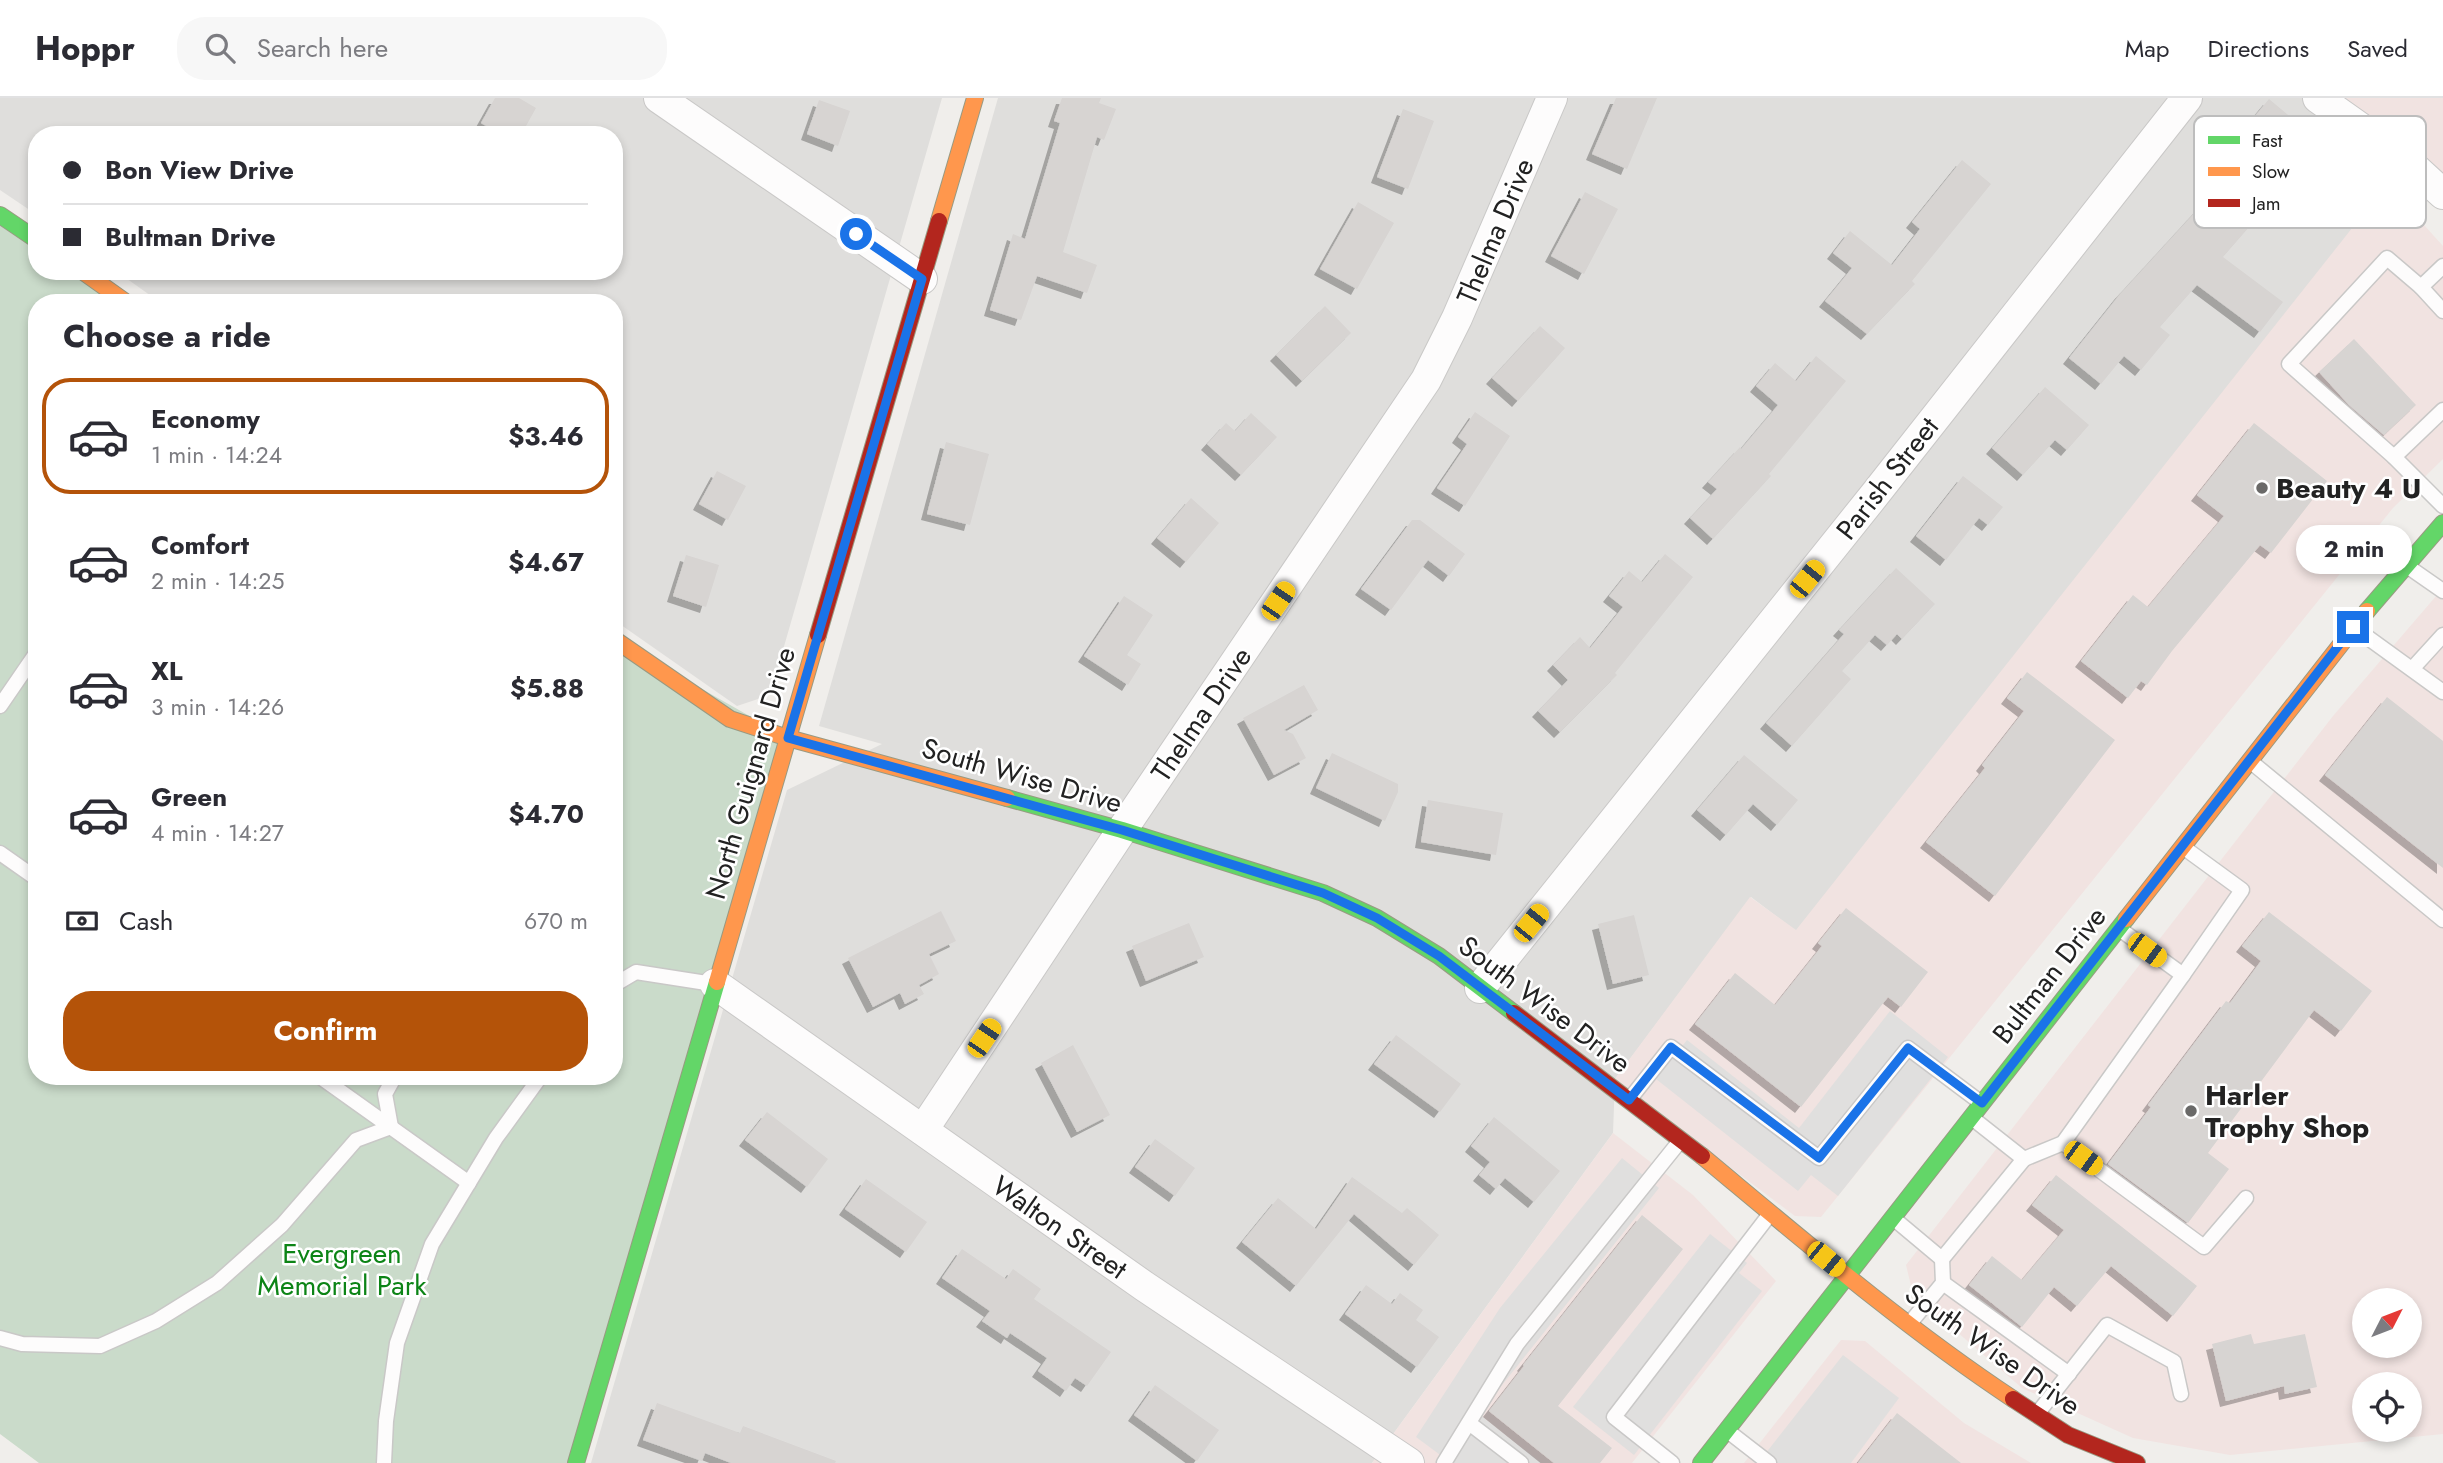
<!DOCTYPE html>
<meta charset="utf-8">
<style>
:root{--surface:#fff;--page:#f7f7f7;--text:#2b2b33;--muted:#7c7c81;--line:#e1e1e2;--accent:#b45309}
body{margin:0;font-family:Jost,sans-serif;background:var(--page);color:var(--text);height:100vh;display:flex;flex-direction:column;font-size:26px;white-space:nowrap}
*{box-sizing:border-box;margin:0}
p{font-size:23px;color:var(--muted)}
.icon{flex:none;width:38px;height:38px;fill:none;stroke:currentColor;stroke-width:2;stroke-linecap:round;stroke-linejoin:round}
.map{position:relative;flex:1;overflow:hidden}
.drawer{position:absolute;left:28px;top:196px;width:595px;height:791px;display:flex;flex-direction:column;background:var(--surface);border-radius:28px;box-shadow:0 4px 10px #0003}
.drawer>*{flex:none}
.guide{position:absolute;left:28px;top:28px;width:595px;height:154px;border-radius:28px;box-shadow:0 4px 10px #0003;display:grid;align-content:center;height:154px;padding:0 35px;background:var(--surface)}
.needle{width:46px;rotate:48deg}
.fabs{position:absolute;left:2352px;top:1190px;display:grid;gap:14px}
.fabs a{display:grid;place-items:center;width:70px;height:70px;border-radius:50%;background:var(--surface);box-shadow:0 4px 10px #0003;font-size:35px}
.end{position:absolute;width:32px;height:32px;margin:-16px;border:9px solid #1a73e8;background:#fff;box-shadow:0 0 0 4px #fff}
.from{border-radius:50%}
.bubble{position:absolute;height:49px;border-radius:24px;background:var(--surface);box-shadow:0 4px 10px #0003;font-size:23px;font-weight:700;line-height:49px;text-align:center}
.car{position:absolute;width:21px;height:42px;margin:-21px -10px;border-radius:9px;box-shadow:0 0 5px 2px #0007;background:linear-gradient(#f5c518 24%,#345 0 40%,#f5c518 0 76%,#345 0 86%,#f5c518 0)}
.guide b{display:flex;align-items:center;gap:24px;height:66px;font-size:26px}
.guide b+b{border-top:2px solid var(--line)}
.guide i{width:18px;height:18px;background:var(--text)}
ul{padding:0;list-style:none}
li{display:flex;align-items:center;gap:21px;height:116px;margin:0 14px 10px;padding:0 21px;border:4px solid transparent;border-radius:28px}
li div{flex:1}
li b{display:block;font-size:26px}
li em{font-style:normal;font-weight:700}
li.on{border-color:var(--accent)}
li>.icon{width:63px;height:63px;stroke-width:1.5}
h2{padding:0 35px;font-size:32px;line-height:84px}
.pay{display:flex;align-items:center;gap:18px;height:77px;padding:0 35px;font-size:26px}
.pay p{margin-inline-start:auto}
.action{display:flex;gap:14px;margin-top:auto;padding:14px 35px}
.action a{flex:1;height:80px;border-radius:28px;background:var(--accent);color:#fff;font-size:28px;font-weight:700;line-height:80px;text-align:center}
header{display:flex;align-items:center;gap:42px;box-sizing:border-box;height:98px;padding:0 35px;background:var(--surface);border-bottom:2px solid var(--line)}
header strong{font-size:33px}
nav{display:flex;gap:38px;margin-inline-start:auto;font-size:24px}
.search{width:490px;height:63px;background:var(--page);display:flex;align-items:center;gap:18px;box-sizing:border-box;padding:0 24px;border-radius:28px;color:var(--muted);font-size:26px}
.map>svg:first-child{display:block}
</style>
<header>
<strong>Hoppr</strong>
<div class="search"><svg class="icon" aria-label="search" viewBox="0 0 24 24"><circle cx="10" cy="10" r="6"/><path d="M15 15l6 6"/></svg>Search here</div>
<nav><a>Map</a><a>Directions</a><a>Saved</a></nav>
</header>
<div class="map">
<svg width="2443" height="1365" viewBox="0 0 2443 1365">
<defs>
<filter id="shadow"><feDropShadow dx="-6" dy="6" stdDeviation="0" flood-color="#0004"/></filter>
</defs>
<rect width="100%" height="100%" fill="#f0eeeb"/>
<g fill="#dfdedc">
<polygon points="0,0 942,0 770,597 737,608 614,522 614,205 161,205 116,173 614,173 614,37 37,37 37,117 0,92"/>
<polygon points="998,0 2343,0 2419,53 1796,833 1751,799 1615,981 1613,1035 1372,1365 591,1365 787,692 882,646 819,628"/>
</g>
<g fill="#f1e3e1" fill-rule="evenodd">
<polygon points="2343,0 2443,0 2443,78 2419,53"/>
<polygon points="2387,86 2443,148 2443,361 2393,410 1821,1119 1795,1118 1614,982 1750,799 1796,832"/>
<path d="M2443,490V1336L2230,1357L2133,1340L2022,1290L1913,1196L1906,1167L2333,618ZM2364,1202H2410V1248H2364ZM2364,1286H2410V1332H2364Z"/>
<polygon points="1613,1035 1693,1097 1776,1183 1632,1365 1372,1365"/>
<polygon points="1841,1242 1865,1243 1964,1325 2031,1365 1744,1365"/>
</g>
<polygon fill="#cadbca" points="0,117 37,142 37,173 82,173 127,205 37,205 37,978 614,978 614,541 788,640 576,1365 39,1365 0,1336"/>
<g fill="#e0dfde">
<polygon points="1890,913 1948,959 1838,1098 1811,1077 1798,1093 1656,981 1687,942 1799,1030"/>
<polygon points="1622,1060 1659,1090 1479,1316 1541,1365 1451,1365 1416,1339 1500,1210"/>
<polygon points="1710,1136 1747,1165 1739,1175 1762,1193 1634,1357 1573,1309"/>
<polygon points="1843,1257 1899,1300 1851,1365 1758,1365"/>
</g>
<g fill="#d7d4d2" filter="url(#shadow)">
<polygon points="495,0 519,0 536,10 521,37 502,37 481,25"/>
<polygon points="1062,0 1101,0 1099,5 1116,11 1104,42 1097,39 1063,154 1097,167 1087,195 1037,178 1021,222 990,212 1013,136 1025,141 1060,25 1054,23"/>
<polygon points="1616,0 1657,0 1627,71 1592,56"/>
<polygon points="2269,1 2300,27 2258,77 2282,97 2260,123 2257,120 2223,159 2283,204 2260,234 2197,187 2160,229 2170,237 2141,272 2124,258 2101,286 2069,260 2120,196 2219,88 2206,77"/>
<polygon points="819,2 850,13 838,48 807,36"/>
<polygon points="1403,11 1434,23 1408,91 1377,79"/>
<polygon points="1962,62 1991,86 1912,183 1915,186 1867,236 1825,203 1852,170 1833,155 1850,133 1892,167 1920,131 1912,124"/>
<polygon points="1585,94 1618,111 1584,176 1551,158"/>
<polygon points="1358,104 1394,125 1357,191 1320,171"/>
<polygon points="1325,208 1351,235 1302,283 1276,257"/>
<polygon points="1540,228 1565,250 1518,303 1492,280"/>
<polygon points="2354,241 2416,307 2384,337 2349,307 2319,274"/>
<polygon points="1816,258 1846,283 1769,376 1771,378 1713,441 1690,420 1717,391 1708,384 1740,349 1741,351 1778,307 1756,288 1775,265 1796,283"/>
<polygon points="2045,289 2089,327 2067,352 2055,342 2023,377 1992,350"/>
<polygon points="1475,314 1510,338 1465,408 1437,390 1467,346 1458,339"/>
<polygon points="1251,315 1277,339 1241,377 1207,346 1226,325 1235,333"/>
<polygon points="2254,325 2327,383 2271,455 2260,447 2172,553 2147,587 2141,583 2128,600 2081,563 2133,497 2148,509 2224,418 2197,397"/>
<polygon points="946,344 989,356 970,427 927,416"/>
<polygon points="717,373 746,388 728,422 699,406"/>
<polygon points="1963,378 2003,409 1988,427 1979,420 1946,462 1916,438"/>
<polygon points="1191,400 1219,425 1186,464 1157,440"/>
<polygon points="1412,422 1420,422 1465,456 1449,478 1428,462 1391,512 1361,491"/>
<polygon points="1665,456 1693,479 1615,575 1617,577 1560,634 1538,613 1568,582 1553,567 1580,539 1590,550 1623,509 1609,498 1629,473 1642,484"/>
<polygon points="686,457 719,467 706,509 673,498"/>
<polygon points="1896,470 1935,506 1902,541 1897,536 1887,547 1875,537 1842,573 1851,581 1792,648 1766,625 1844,536 1839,532"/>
<polygon points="1124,498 1153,517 1127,557 1141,566 1128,587 1084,558"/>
<polygon points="2027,574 2115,642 1995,798 1926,744 1985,670 1982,667 2024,613 2007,600"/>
<polygon points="1304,587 1318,612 1284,632 1293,636 1306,660 1274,677 1243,620"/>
<polygon points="2387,599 2443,643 2443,770 2325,677"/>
<polygon points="1332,655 1398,686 1398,694 1385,723 1316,690"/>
<polygon points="1744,657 1798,702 1777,727 1753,706 1726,737 1697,712"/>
<polygon points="1428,702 1503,715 1496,757 1421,744"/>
<polygon points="1846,810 1928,874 1901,909 1888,899 1801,1009 1695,926 1735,875 1775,907 1822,848 1818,845"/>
<polygon points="941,813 956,843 929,856 939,876 919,887 924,896 905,906 900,895 873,909 848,860"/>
<polygon points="2269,814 2372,893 2341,933 2314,912 2208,1055 2229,1071 2188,1125 2108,1066 2151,1009 2148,1007 2226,903 2230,905 2261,863 2242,848"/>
<polygon points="1634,817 1649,877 1613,886 1598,826"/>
<polygon points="1189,825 1204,859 1146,883 1132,848"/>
<polygon points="1396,937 1461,986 1440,1014 1374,966"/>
<polygon points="1073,947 1110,1017 1077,1034 1041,965"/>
<polygon points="767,1014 828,1061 807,1089 745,1042"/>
<polygon points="1494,1019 1560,1073 1534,1104 1505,1080 1496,1091 1479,1077 1490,1064 1471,1048"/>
<polygon points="1155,1041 1195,1070 1175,1098 1135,1069"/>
<polygon points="2056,1077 2197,1188 2173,1218 2111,1168 2077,1208 2054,1189 2022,1229 1969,1187 1992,1158 2022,1182 2064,1132 2032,1107"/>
<polygon points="1352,1079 1402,1115 1407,1110 1439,1137 1414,1167 1354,1116 1296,1188 1242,1144 1278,1100 1316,1131"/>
<polygon points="866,1081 927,1124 906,1154 845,1111"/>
<polygon points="1642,1117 1683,1151 1558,1308 1612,1350 1600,1365 1554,1365 1489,1313 1524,1268 1523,1267"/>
<polygon points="962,1151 1006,1181 1013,1171 1041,1191 1034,1201 1111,1254 1087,1288 1075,1280 1066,1293 1038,1273 1047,1260 1010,1235 1007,1240 982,1223 990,1213 942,1180"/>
<polygon points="1366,1187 1392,1206 1400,1195 1423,1212 1416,1222 1439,1239 1417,1269 1345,1216"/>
<polygon points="2251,1236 2254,1246 2305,1236 2317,1289 2285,1296 2284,1288 2226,1303 2212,1246"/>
<polygon points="1155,1287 1219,1332 1197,1363 1134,1317"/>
<polygon points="657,1305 740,1335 743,1328 836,1363 835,1365 731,1365 705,1355 702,1363 643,1342"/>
<polygon points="1897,1315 1961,1365 1858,1365"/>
</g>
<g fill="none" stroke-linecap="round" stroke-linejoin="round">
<defs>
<g id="lane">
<polyline points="2443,168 2421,189 2443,213"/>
<polyline points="2421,189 2387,160 2289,266 2394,359 2443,408"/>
<polyline points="2394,359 2443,312"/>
<polyline points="2407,468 2443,493"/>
<polyline points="2356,531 2443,594"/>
<polyline points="2412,571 2443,537"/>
<polyline points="0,608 37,554"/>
<polyline points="2250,663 2443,822"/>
<polyline points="0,755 37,781"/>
<polyline points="2183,877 2242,792 2183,749"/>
<polyline points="614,887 636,874 713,886"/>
<polyline points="319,978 469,1085"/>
<polyline points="1629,1002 1671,949 1819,1060 1908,950 1980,1004"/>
<polyline points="391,1029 385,996 395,978"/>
<polyline points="2063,1045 2204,1149 2246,1100"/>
<polyline points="2024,1061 2063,1045 2183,877 2121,832"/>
<polyline points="1893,1120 1942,1161 2024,1061 1972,1020"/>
<polyline points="1943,1185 2069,1276"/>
<polyline points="1910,1225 1943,1185 1942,1161"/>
<polyline points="0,1240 22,1246 100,1248 156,1223 217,1185 282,1127 356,1042 391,1029"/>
<polyline points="2037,1316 2107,1227 2174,1264 2181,1296"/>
<polyline points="1469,1325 1521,1365"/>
<polyline points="1729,1334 1769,1365"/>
<polyline points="384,1365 386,1323 397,1245 432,1146 496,1040 541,978"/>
<polyline points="1444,1365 1517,1246 1680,1043"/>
<polyline points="1672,1365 1614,1319 1770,1116"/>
</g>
<g id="street">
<polyline points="659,0 922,181"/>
<polyline points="2318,0 2407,63 2443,96"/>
<polyline points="715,886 1144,1188 1409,1365"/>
<polyline points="1480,890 1876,395 2187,0"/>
<polyline points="923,1032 1122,732 1426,282 1457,220 1552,0"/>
</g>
<g id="fast">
<polyline points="0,117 37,142"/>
<polyline points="2367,513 2443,425"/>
<polyline points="1007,700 1122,732 1323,795 1377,820 1439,858 1514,915"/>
<polyline points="576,1365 717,884"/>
<polyline points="1701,1365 2126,821"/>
</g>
<g id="slow">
<polyline points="939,123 975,0"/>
<polyline points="82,173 127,205"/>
<polyline points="614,541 730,621 788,640 1007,700"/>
<polyline points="2126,821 2367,513"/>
<polyline points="717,884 818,537"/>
<path d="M1702,1058C1803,1142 1903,1228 2013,1301"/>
</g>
<g id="jam">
<polyline points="818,537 939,123"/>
<polyline points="1514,915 1702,1058"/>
<polyline points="2013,1301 2068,1337 2137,1365"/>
</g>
</defs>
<use href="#lane" stroke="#c9c8c7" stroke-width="17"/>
<use href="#street" stroke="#c9c8c7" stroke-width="32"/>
<use href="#fast" stroke="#999a82" stroke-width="18"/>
<use href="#slow" stroke="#999a82" stroke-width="18"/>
<use href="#jam" stroke="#999a82" stroke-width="18"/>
<use href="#lane" stroke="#fdfcfc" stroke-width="14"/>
<use href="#street" stroke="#fdfcfc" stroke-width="30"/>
<use href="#fast" stroke="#63d668" stroke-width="16"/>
<use href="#slow" stroke="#ff974d" stroke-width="16"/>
<use href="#jam" stroke="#b3261e" stroke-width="16"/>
</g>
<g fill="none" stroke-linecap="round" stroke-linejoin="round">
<polyline stroke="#1a73e8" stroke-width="9" points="856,136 922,181 788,640 1122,732 1323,795 1377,820 1439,858 1629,1002 1671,949 1819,1060 1908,950 1982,1005 2353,529"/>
</g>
<g fill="#6a6968" stroke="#fff" stroke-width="2.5">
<circle cx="2262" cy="390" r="7"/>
<circle cx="2191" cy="1013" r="7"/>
</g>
<g text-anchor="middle" stroke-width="5" stroke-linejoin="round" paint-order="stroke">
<g font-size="28" fill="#222" stroke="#fff">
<text transform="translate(1495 133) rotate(-67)" y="10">Thelma Drive</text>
<text transform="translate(1887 380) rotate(-52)" y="10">Parish Street</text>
<text transform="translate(1201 616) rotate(-56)" y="10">Thelma Drive</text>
<text transform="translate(750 675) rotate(-74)" y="10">North Guignard Drive</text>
<text transform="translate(1022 677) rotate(16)" y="10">South Wise Drive</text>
<text transform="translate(2049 877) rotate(-52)" y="10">Bultman Drive</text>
<text transform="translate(1545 906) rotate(37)" y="10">South Wise Drive</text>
<text transform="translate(1060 1129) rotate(35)" y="10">Walton Street</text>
<text transform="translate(1993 1251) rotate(35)" y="10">South Wise Drive</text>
</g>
<g font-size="28" font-weight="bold" fill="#222" stroke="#fff" text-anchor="start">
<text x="2276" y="400">Beauty 4 U</text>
<text x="2205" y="1007">Harler<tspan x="2205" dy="32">Trophy Shop</tspan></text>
</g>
<g font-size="28" fill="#0c8416" stroke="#fff">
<text x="342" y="1165">Evergreen<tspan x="342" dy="32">Memorial Park</tspan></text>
</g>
</g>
<rect x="2194" y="18" width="232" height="112" rx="10" fill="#fff" stroke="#bdbdbd" stroke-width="2"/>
<rect x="2208" y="38" width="32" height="8" fill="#63d668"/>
<rect x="2208" y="69" width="32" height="9" fill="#ff974d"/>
<rect x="2208" y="101" width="32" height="8" fill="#b3261e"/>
<g font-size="19" fill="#222">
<text x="2252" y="49">Fast</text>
<text x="2252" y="80">Slow</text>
<text x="2252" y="112">Jam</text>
</g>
</svg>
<div class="fabs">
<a><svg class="needle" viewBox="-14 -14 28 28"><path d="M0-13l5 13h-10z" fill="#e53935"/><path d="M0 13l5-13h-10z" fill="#7c7c81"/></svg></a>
<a><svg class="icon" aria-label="locate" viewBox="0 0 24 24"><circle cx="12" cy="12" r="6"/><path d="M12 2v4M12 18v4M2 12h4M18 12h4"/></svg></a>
</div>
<i class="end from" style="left:856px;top:136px"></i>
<i class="end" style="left:2353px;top:529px"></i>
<div class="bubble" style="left:2296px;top:427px;width:116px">2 min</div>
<i class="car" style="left:1807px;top:481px;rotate:39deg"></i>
<i class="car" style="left:1278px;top:503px;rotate:34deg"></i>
<i class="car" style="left:1531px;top:825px;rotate:39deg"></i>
<i class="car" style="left:2147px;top:852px;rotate:126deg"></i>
<i class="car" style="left:984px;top:940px;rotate:34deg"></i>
<i class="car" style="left:2083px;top:1060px;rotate:126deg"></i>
<i class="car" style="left:1826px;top:1161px;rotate:129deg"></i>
<div class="guide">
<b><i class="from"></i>Bon View Drive</b>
<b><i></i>Bultman Drive</b>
</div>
<section class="drawer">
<h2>Choose a ride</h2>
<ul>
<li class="on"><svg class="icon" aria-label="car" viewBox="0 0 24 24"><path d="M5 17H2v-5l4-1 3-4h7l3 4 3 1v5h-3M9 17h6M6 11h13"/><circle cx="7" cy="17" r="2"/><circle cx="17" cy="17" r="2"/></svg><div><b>Economy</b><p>1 min · 14:24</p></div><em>$3.46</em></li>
<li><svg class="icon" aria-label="car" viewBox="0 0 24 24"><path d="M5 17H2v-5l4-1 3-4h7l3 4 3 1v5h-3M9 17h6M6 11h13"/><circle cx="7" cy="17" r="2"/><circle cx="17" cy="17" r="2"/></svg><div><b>Comfort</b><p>2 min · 14:25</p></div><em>$4.67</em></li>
<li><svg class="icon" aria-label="car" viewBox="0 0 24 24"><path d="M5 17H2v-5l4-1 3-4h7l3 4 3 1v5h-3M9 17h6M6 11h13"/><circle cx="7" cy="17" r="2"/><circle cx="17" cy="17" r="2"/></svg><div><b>XL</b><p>3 min · 14:26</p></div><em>$5.88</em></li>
<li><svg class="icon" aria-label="car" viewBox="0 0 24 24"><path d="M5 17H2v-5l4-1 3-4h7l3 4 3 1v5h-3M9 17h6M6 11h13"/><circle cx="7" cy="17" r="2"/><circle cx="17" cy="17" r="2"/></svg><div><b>Green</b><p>4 min · 14:27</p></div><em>$4.70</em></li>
</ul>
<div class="pay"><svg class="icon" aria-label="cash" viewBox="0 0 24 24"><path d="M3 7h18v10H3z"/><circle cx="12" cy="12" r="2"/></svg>Cash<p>670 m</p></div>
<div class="action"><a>Confirm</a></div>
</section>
</div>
